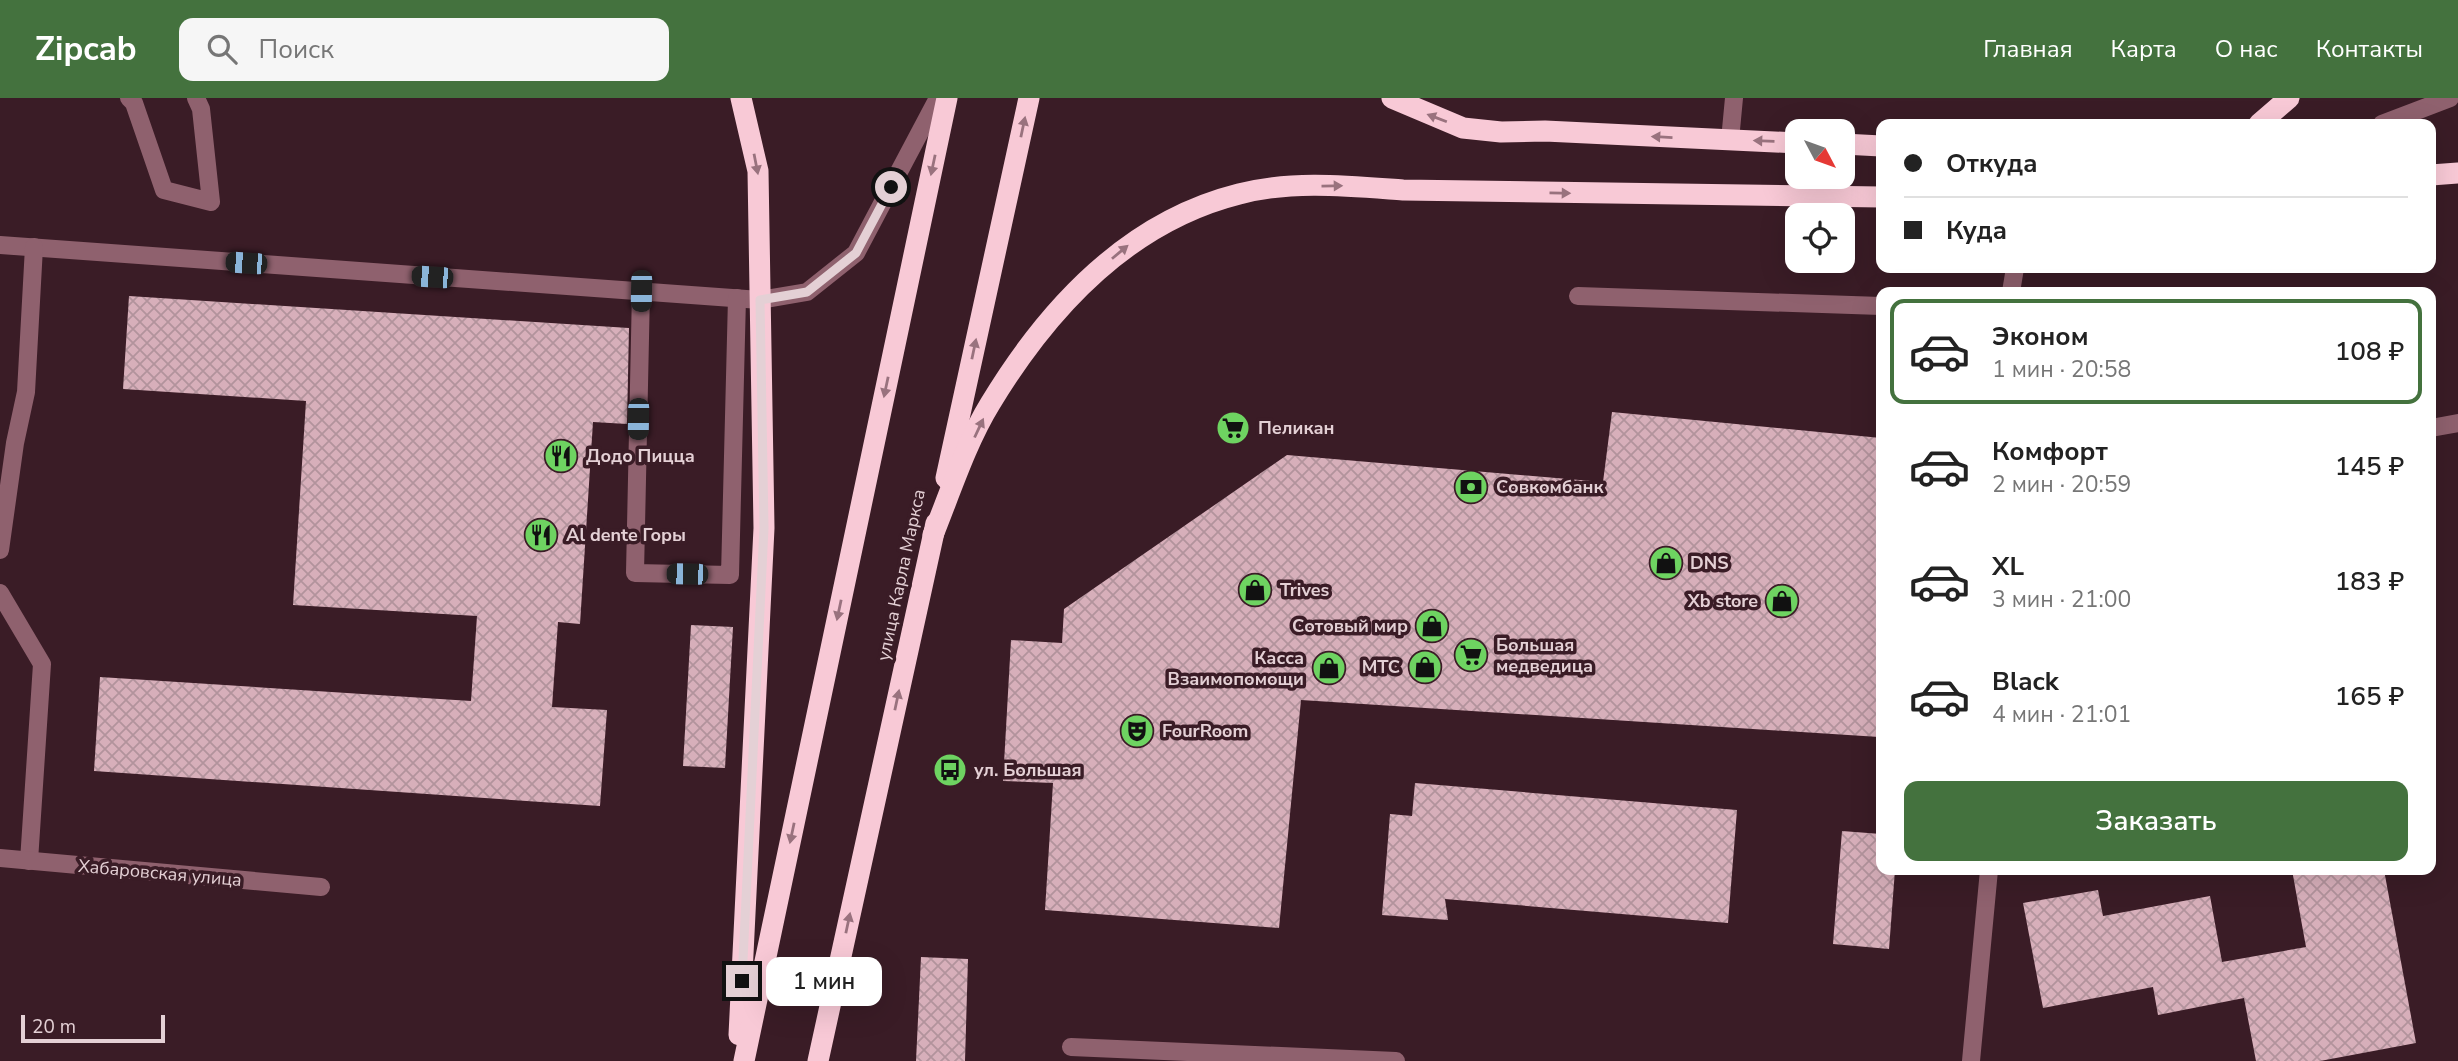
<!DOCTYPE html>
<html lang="ru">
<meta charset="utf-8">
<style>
:root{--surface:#fff;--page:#f6f6f6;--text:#222;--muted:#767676;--line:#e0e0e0;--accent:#44723e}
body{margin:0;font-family:"Nunito Sans",sans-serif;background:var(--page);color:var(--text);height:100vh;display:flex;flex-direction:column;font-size:26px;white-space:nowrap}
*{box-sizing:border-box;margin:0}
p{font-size:23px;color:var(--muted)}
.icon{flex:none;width:38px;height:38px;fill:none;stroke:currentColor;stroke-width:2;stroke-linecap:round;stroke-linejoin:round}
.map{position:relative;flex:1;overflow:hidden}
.details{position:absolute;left:1876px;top:189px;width:560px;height:588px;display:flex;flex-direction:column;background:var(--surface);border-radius:14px;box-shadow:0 7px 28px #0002}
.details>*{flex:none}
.top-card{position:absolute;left:1876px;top:21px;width:560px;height:154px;border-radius:14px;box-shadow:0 7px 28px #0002;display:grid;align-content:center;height:154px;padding:0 28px;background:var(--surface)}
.needle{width:46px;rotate:131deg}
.controls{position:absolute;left:1785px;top:21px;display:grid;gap:14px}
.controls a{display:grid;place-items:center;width:70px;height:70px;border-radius:14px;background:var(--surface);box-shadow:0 7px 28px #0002;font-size:35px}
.scale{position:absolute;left:21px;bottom:18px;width:144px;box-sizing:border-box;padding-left:7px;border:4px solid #e4d0d5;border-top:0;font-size:19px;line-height:24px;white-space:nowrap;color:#e4d0d5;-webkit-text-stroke:5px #3a1c26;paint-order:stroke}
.end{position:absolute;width:32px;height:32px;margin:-16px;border:9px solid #e4d0d5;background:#111;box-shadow:0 0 0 4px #111}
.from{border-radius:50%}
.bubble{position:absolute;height:49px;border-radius:14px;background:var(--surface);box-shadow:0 7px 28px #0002;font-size:23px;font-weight:600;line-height:49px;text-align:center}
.car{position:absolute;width:21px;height:42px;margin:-21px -10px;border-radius:9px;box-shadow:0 0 5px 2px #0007;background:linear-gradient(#222 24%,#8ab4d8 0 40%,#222 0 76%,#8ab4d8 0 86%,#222 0)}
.top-card b{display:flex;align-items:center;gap:24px;height:66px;font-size:26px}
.top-card b+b{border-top:2px solid var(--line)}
.top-card i{width:18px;height:18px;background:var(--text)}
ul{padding:12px 0 0;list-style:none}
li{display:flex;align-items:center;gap:21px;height:105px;margin:0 14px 10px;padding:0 14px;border:4px solid transparent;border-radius:14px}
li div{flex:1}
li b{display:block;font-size:26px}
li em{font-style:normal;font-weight:600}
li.current{border-color:var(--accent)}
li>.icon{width:63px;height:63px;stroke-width:1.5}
.cta{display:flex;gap:14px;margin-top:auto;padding:14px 28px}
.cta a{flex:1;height:80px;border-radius:14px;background:var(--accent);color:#fff;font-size:28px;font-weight:600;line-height:80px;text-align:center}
header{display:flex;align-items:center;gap:42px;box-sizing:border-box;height:98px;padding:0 35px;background:var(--accent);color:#fff}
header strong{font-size:33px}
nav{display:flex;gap:38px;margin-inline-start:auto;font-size:24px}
.search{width:490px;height:63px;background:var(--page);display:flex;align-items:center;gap:18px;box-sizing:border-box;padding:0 24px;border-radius:14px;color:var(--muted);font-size:26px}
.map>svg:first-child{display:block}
</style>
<header>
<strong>Zipcab</strong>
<div class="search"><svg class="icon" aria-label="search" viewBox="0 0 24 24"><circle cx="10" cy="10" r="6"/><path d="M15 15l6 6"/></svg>Поиск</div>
<nav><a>Главная</a><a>Карта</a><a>О нас</a><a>Контакты</a></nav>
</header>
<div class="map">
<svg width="2458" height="963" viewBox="0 0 2458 963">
<defs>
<pattern id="building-cross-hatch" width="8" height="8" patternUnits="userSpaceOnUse" patternTransform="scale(1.75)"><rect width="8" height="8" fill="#d7afba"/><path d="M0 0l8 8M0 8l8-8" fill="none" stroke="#b2939c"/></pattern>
</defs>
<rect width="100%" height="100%" fill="#3a1c26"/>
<g fill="url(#building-cross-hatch)">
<polygon points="129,198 629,230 627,326 593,324 580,526 558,524 552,609 607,612 600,708 94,673 100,579 471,603 477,518 293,507 306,303 123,291"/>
<polygon points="1612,314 1881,340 1881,616 1879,639 1301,602 1279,830 1045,812 1053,685 1003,683 1011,542 1062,545 1064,511 1287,357 1603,384"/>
<polygon points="691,527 733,529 725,670 683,668"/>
<polygon points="1415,685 1737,712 1728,825 1445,801 1448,822 1382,817 1390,716 1412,718"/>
<polygon points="1842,733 1881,736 1881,772 1895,772 1889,851 1833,846"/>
<polygon points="2292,772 2384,772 2416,945 2320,963 2256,963 2244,900 2158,917 2153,889 2043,910 2023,805 2098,792 2103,818 2210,798 2222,864 2306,849"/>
<polygon points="921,859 968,861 965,963 916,963"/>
</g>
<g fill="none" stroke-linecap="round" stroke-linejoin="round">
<g stroke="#8f616e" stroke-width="18">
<polyline points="129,0 134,5 164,92 211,104 201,11 196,0"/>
<polyline points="2382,26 2450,0"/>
<polyline points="1730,42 1734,0"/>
<polyline points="0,147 760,202 807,194 856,155 938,0"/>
<polyline points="641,193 635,475 730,477 737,200"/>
<polyline points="2011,194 2015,170"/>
<polyline points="1578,198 1881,208"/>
<polyline points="2431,330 2458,325"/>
<polyline points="0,452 15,345 26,294 34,149"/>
<polyline points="0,495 42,566 29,763"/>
<polyline points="0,760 321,789"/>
<polyline points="1071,949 1396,963"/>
<polyline points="1971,963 1989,772"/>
</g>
<g stroke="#f8c9d6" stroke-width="21">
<polyline points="1392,0 1463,30 1501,34 1545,33 1797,45"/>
<polyline points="2259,26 2289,0"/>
<polyline points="1843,46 1881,48"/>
<polyline points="2431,77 2458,75"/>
<polyline points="946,380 1029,0"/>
<path d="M933,437C950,395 966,345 990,306C1048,210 1127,124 1239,96C1292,82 1349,88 1403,92L1881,99"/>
<polyline points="739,937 764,430 758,73 741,0"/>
<polyline points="744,963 947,0"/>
<polyline points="818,963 936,425"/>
</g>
</g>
<defs><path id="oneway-solid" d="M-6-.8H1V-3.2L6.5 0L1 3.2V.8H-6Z" transform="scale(1.75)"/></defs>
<g fill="#99727e">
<use href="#oneway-solid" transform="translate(1437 20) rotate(-159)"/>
<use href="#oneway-solid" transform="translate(1023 29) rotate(-78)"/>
<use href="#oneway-solid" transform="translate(1662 39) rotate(-177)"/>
<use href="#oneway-solid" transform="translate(1764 43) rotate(-178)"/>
<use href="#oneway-solid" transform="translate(756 66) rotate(79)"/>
<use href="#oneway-solid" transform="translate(933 67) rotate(102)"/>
<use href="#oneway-solid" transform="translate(1332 88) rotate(-1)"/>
<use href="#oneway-solid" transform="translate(1560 95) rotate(1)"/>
<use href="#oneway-solid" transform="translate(1120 154) rotate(-40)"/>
<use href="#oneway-solid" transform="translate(974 251) rotate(-78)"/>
<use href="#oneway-solid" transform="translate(886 289) rotate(102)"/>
<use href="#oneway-solid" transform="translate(979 330) rotate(-65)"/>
<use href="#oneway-solid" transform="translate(839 512) rotate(102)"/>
<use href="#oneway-solid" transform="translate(897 602) rotate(-78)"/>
<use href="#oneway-solid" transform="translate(792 735) rotate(102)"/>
<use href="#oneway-solid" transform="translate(848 825) rotate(-78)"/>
</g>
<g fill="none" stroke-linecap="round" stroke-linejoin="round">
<polyline stroke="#e4d0d5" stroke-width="9" points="742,883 764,430 760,202 807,194 856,155 891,89"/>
</g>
<defs>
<symbol id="supermarket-disc" viewBox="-11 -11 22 22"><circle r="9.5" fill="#6ed361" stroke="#3a1c26"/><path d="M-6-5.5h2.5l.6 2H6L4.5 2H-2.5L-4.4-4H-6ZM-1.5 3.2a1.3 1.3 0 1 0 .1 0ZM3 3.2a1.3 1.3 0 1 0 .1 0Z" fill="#111"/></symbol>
<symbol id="restaurant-disc" viewBox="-11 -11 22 22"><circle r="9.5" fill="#6ed361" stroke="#3a1c26"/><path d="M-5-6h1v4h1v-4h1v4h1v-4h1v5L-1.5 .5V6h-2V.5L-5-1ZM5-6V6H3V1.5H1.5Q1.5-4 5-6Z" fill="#111"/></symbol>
<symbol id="bank-disc" viewBox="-11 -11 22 22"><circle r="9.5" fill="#6ed361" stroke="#3a1c26"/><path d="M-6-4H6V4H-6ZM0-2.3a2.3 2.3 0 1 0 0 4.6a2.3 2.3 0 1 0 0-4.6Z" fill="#111"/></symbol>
<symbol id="shop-disc" viewBox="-11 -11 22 22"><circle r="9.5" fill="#6ed361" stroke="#3a1c26"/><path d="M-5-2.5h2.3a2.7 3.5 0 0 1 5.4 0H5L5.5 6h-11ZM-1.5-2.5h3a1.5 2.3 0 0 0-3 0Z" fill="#111"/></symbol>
<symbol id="theatre-disc" viewBox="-11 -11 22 22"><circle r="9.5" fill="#6ed361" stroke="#3a1c26"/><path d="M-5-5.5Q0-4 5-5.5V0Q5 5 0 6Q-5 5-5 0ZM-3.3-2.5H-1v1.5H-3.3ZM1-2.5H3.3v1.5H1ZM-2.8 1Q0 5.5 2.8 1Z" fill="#111"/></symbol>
<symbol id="bus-disc" viewBox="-11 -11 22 22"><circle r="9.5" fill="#6ed361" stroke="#3a1c26"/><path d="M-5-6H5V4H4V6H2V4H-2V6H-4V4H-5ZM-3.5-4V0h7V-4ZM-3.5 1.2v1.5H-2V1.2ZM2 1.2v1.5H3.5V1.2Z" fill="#111"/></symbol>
</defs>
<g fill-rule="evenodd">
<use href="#supermarket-disc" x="1214" y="311" width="38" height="38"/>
<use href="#restaurant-disc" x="542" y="339" width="38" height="38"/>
<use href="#bank-disc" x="1452" y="370" width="38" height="38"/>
<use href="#restaurant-disc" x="522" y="418" width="38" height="38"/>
<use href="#shop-disc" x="1647" y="446" width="38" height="38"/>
<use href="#shop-disc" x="1236" y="473" width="38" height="38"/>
<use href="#shop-disc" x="1763" y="484" width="38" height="38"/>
<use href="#shop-disc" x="1413" y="509" width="38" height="38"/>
<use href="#supermarket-disc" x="1452" y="538" width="38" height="38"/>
<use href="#shop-disc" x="1406" y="550" width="38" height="38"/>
<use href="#shop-disc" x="1310" y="551" width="38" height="38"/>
<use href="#theatre-disc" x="1118" y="614" width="38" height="38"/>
<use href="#bus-disc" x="931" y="653" width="38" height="38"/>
</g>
<g text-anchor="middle" stroke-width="7" stroke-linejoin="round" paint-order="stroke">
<g font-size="18" font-weight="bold" fill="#e4d0d5" stroke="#3a1c26" text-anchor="start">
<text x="1258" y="336">Пеликан</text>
<text x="586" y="364">Додо Пицца</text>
<text x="1496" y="395">Совкомбанк</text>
<text x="566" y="443">Al dente Горы</text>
<text x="1690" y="471">DNS</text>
<text x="1280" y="498">Trives</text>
<text x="1758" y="509" text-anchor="end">Xb store</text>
<text x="1408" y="534" text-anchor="end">Сотовый мир</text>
<text x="1496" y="553">Большая<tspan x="1496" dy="21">медведица</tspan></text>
<text x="1304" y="566" text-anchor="end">Касса<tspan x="1304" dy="21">Взаимопомощи</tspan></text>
<text x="1400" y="575" text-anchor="end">МТС</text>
<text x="1162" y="639">FourRoom</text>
<text x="974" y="678">ул. Большая</text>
</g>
<g font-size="18" fill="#e4d0d5" stroke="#3a1c26">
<text transform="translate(901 477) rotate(-78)" y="6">улица Карла Маркса</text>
<text transform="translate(160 775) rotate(5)" y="6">Хабаровская улица</text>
</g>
</g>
</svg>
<div class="controls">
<a><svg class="needle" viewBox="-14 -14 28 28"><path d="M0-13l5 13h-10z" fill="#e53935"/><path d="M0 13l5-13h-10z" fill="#767676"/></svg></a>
<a><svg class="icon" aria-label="locate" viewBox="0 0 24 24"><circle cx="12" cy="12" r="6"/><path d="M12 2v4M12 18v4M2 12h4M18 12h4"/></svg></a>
</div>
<div class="scale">20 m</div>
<i class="end from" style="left:891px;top:89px"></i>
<i class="end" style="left:742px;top:883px"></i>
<div class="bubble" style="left:766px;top:859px;width:116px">1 мин</div>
<i class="car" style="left:246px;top:165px;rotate:274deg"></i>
<i class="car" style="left:432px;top:179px;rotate:274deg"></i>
<i class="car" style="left:641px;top:193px;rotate:181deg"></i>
<i class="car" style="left:638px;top:321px;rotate:181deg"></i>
<i class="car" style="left:687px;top:476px;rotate:271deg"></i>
<div class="top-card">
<b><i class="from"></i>Откуда</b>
<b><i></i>Куда</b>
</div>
<section class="details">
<ul>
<li class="current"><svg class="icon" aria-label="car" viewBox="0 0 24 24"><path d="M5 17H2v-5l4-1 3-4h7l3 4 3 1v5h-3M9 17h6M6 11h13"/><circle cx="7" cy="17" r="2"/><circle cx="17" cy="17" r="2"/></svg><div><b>Эконом</b><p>1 мин · 20:58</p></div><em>108 ₽</em></li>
<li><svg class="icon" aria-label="car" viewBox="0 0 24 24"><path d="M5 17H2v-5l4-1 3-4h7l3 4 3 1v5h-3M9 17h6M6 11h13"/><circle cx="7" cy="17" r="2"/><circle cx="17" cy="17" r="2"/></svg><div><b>Комфорт</b><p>2 мин · 20:59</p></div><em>145 ₽</em></li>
<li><svg class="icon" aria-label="car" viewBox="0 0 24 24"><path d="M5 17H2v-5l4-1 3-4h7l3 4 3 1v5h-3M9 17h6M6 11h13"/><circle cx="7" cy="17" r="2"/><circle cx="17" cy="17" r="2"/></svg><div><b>XL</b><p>3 мин · 21:00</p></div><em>183 ₽</em></li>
<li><svg class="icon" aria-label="car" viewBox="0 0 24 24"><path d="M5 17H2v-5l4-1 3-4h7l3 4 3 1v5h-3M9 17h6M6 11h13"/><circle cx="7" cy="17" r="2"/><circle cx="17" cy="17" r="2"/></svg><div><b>Black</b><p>4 мин · 21:01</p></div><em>165 ₽</em></li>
</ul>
<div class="cta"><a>Заказать</a></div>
</section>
</div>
